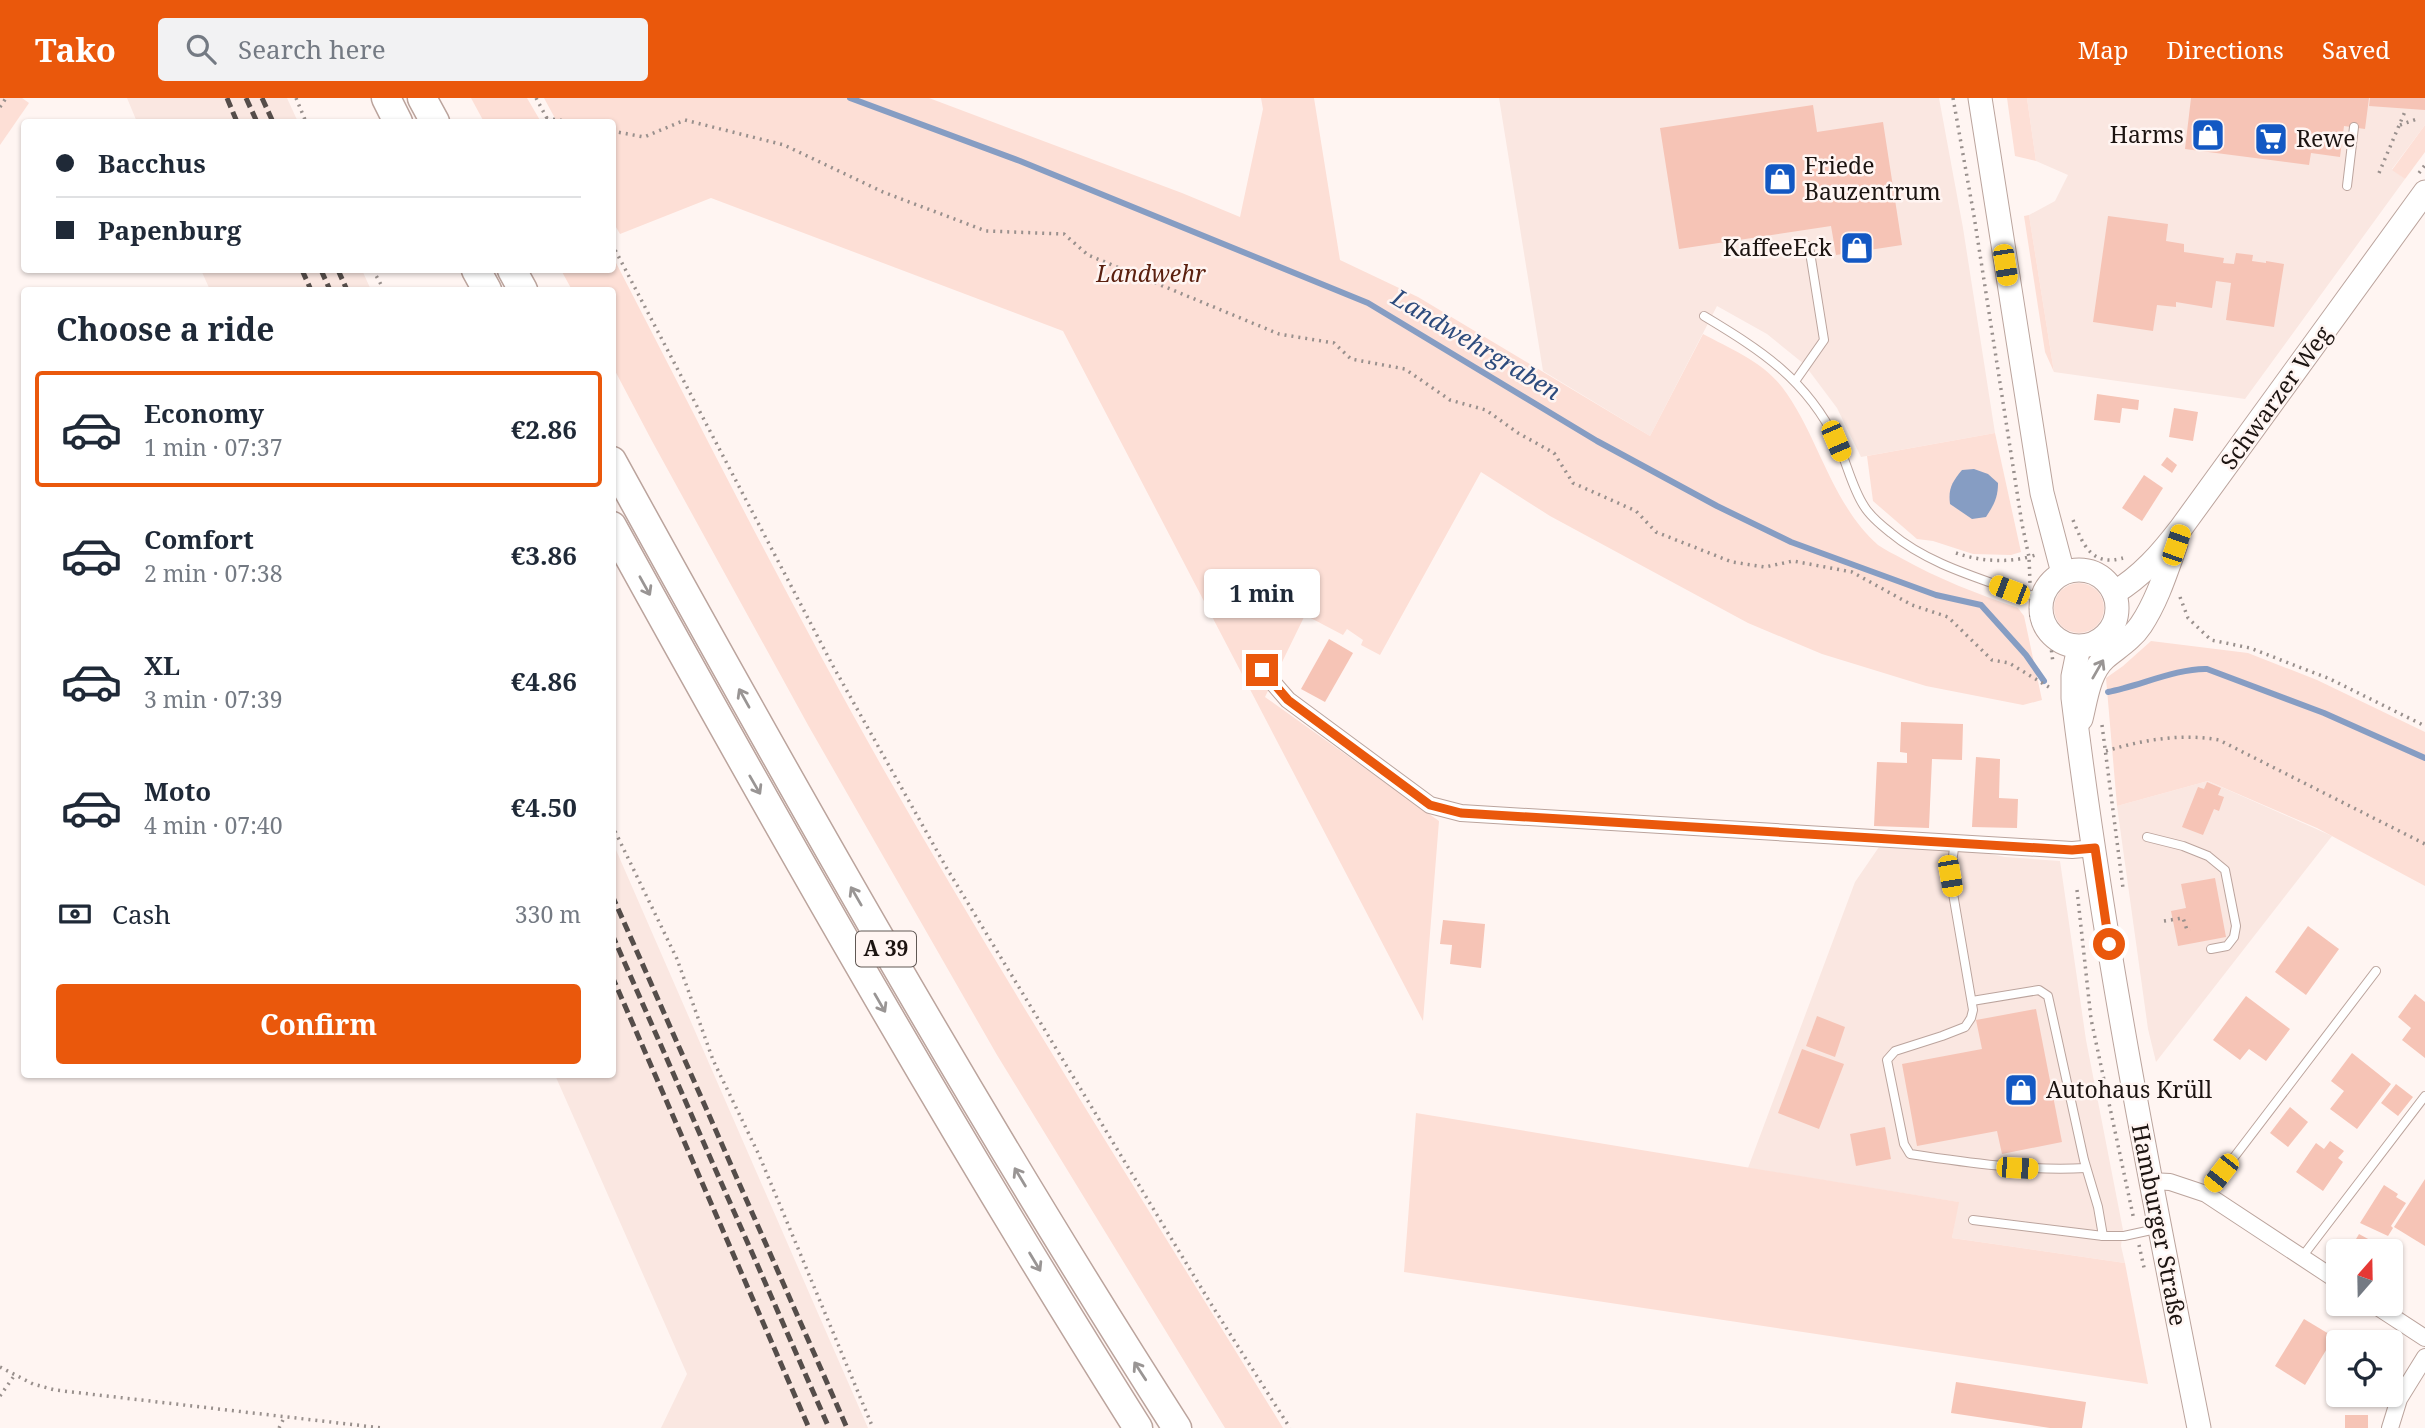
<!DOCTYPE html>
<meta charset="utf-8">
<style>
:root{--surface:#fff;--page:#f2f2f3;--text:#1f2937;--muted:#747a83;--line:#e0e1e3;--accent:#ea580c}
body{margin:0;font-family:"Noto Serif",serif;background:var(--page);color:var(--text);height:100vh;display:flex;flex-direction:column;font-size:26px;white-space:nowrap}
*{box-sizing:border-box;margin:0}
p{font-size:23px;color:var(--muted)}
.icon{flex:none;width:38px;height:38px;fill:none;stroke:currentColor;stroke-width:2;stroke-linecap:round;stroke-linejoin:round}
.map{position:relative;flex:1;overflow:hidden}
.panel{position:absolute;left:21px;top:189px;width:595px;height:791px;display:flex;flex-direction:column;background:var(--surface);border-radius:7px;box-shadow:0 2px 5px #0004}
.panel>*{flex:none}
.guide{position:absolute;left:21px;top:21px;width:595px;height:154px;border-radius:7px;box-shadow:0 2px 5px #0004;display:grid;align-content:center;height:154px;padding:0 35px;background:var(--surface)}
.needle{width:46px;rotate:20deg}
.buttons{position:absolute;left:2326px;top:1141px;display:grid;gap:14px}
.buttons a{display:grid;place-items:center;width:77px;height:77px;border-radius:7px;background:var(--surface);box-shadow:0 2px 5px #0004;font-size:35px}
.end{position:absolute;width:32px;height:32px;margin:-16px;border:9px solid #ea580c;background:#fff;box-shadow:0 0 0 4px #fff}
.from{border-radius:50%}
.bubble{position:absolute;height:49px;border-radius:7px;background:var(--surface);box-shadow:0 2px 5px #0004;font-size:23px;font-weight:700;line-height:49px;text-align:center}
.car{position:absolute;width:21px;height:42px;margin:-21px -10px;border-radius:9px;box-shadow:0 0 5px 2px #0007;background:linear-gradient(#f5c518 24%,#345 0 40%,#f5c518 0 76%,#345 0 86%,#f5c518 0)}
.guide b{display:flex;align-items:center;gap:24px;height:66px;font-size:26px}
.guide b+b{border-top:2px solid var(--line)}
.guide i{width:18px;height:18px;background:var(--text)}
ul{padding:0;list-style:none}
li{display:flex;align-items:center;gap:21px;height:116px;margin:0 14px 10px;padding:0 21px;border:4px solid transparent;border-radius:7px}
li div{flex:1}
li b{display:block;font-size:26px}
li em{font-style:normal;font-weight:700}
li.selected{border-color:var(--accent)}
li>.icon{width:63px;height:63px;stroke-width:1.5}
h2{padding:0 35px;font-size:32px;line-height:84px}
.pay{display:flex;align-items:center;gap:18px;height:77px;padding:0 35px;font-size:26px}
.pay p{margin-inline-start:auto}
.action{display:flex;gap:14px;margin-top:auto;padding:14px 35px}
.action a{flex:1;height:80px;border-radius:7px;background:var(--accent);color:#fff;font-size:28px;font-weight:700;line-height:80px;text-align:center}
header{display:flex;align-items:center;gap:42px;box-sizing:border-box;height:98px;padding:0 35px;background:var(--accent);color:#fff}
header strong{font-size:33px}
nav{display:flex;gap:38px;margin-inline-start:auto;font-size:24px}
.search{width:490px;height:63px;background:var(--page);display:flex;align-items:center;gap:18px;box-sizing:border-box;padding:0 24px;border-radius:7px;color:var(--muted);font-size:26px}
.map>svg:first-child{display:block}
</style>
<header>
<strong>Tako</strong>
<div class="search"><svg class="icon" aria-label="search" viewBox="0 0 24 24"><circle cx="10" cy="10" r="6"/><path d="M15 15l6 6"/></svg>Search here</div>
<nav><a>Map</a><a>Directions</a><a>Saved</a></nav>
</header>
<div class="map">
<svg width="2425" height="1330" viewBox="0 0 2425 1330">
<rect width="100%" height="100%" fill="#fff5f2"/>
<g fill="#fae7e1">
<polygon points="127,0 287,0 298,24 137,24"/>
<polygon points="1499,0 1939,0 1963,130 1995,335 1861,359 1837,310 1804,266 1767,236 1717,208 1650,338 1543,273"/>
<polygon points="2027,0 2425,0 2425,27 2392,71 2405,81 2245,301 2054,274 2029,117 2055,103 2068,77 2036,63"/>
<polygon points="201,172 362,172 371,192 210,192"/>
<polygon points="2208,683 2332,738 2156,964 2148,931 2117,708"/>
<polygon points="613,745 868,1330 661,1330 687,1276 555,977 612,976"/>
<polygon points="1881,746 1967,751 2005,759 2060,763 2086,942 2123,1132 2121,1148 2125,1165 1952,1140 1958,1104 1748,1070 1855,784"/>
</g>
<g fill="#fddfd6">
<polygon points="0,0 22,0 29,5 0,47"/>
<polygon points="471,0 527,0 541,24 484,24"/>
<path d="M544,0H929L1182,95L1240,119L1263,11L1261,0H1314L1340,162L1418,199L1650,338L1703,236C1729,250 1763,264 1782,289C1819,338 1830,404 1878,447C1885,452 1894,456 1901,460C1938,481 1978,496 2018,510L2024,518L2042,602L2023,607L1926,588L1822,556L1748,525L1550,418L1481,374L1380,557L1361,547L1363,542L1347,531L1343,537L1305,517L1265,599L1439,723L1423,923L1063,233L711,100L620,136L613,124L612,24H557Z"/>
<polygon points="2007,0 2027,0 2036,63 2015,58"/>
<polygon points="2425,27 2425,54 2405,81 2392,72"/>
<polygon points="2029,117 2054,274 2045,254 2024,118"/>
<path d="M613,159C702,331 789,505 885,674C1012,896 1149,1112 1283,1330H1225L997,957L808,627L652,343L613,269L612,192H572L561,172H612Z"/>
<polygon points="1995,335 2021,454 2011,457 1973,456 1933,443 1917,441 1873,403 1867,358"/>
<circle cx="2079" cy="510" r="25"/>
<polygon points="2151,543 2248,555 2317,582 2425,634 2425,788 2317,730 2208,683 2117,708 2106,580 2123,568"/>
<polygon points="1416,1015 1959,1104 1952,1140 2125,1165 2148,1286 1404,1174"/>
</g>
<path fill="#869dc3" d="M1974,371L1988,376L1998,385C1998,399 1994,407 1986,419L1972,421L1950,406C1948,391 1952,384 1962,372Z"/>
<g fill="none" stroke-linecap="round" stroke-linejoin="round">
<g stroke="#869dc3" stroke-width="6">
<polyline points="850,0 1020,63 1368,205 1597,343 1717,408 1791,444 1936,497 1981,507 2026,557 2044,583"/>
<path d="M2108,594C2139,588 2178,570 2207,571L2324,615L2425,660"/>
</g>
</g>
<g fill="#f6c4b6">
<polygon points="2191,0 2369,0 2365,31 2344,28 2340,59 2311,55 2309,67 2185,51"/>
<polygon points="2370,0 2425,0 2425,12 2369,8"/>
<polygon points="1813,7 1817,34 1883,24 1902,147 1836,157 1831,128 1679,151 1660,30"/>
<polygon points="2108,118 2168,126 2166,143 2184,146 2184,154 2224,160 2223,165 2234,166 2236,155 2253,157 2252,163 2266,165 2266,163 2284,166 2274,229 2226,222 2231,185 2216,183 2212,210 2176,204 2176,209 2157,207 2153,233 2093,224"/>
<polygon points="2097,296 2139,302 2138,312 2122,310 2120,325 2094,322"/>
<polygon points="2174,310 2198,314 2193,343 2169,339"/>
<polygon points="2167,359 2177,367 2172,375 2161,367"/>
<polygon points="2144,377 2163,390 2142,423 2122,410"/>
<polygon points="1329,541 1353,555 1325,604 1301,591"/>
<polygon points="1901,624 1963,626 1962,662 1932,661 1929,730 1874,728 1877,664 1907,665 1907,655 1900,654"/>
<polygon points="1976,659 2000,661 1999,700 2018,701 2017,730 1972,729"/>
<polygon points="2207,684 2221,690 2218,697 2224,699 2219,713 2214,711 2203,737 2182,729 2198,689 2204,691"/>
<polygon points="2215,780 2226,839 2178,848 2171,813 2186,810 2181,786"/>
<polygon points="1443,822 1485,826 1481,870 1450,866 1452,847 1440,846"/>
<polygon points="2308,828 2339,851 2306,897 2275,874"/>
<polygon points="2415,896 2425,904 2425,960 2402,942 2411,930 2398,919"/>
<polygon points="2246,898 2290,931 2266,963 2249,951 2240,962 2213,942"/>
<polygon points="2036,911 2062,1044 2002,1056 1997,1033 1917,1048 1902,966 1982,951 1976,922"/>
<polygon points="1817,918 1845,929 1835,959 1806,948"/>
<polygon points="1802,951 1844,966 1819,1031 1778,1015"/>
<polygon points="2352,955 2391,986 2357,1031 2330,1011 2344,993 2331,983"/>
<polygon points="2396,986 2413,999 2398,1018 2381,1005"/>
<polygon points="2290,1009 2308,1024 2288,1049 2270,1035"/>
<polygon points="1885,1029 1891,1061 1856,1068 1850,1036"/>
<polygon points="2330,1043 2344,1053 2338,1060 2343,1064 2323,1093 2296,1074 2316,1045 2324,1051"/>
<polygon points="2425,1081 2425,1148 2394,1129"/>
<polygon points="2384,1087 2398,1096 2396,1099 2406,1105 2391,1128 2393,1130 2388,1138 2360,1125"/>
<polygon points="2359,1136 2381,1148 2390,1153 2349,1153"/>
<polygon points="2390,1154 2403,1161 2390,1182"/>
<polygon points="2304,1221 2334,1239 2305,1287 2275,1268"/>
<polygon points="1956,1284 2086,1304 2082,1330 2050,1330 1951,1315"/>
<rect x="2345" y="1317" width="23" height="13"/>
</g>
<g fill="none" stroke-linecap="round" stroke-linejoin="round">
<defs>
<g id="lane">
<polyline points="2347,88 2354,29"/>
<path d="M1704,218C1762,253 1806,281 1837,344C1847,365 1852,390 1864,408C1870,418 1882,428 1891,435C1923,462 1966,476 2006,490C2018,495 2030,495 2041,501"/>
<polyline points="1796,282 1824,242 1809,148"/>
<polyline points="2147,739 2183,748 2208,758 2225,772 2236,828 2234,839 2227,848 2211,851"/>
<path d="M1955,744L1950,778L1973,912L1971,920L1965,929L1942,938L1895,953L1887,962L1904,1046L1910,1056C1969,1065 2026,1073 2086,1070"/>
<polyline points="1972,903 2039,892 2048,898 2084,1062 2098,1109 2103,1138"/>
<polyline points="2206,1096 2376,873"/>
<polyline points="1973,1122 2103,1138 2124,1138 2156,1131"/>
<polyline points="2302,1159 2425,998"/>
</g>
<g id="street">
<polyline points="1262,572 1288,602 1430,707 1461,715 2072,752 2095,750"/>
<polyline points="2150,1083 2170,1084 2206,1096 2338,1183"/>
<polyline points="2373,1206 2425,1240"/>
<polyline points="2390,1330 2399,1301 2425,1259"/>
</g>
<g id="secondary">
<polyline points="1980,0 2042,395 2063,475"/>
<circle cx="2079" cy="510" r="38"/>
<path d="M2114,495C2142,478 2161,456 2181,430L2425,94"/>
<path d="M2079,549L2073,578V600C2103,846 2151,1088 2199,1330"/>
<path d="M2081,621C2086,601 2089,574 2105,560C2118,549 2131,542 2141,527C2157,503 2166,474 2176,446"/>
</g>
<g id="highway">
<polyline points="386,0 398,24"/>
<polyline points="422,0 435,24"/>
<polyline points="476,172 487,192"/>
<polyline points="512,172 523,192"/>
<path d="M612,363C792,690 975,1015 1177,1330"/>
<path d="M612,428C780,733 952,1035 1138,1330"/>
</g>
</defs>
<use href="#lane" stroke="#bba49d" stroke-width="10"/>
<use href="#street" stroke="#bba49d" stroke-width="18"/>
<use href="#secondary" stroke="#bba49d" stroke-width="25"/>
<use href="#highway" stroke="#bba49d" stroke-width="31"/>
<g stroke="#99908d" stroke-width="3.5" stroke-dasharray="2 5" stroke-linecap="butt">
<polyline points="296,0 306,24"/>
<polyline points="536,0 549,24"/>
<polyline points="1953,0 1974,118 2022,426 2029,459 2039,456"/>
<polyline points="0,9 6,0"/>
<polyline points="546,20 571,24"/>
<polyline points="2400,27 2417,21"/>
<polyline points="612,33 644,39 685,22 784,47 883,94 986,133 1064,136 1088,157 1279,236 1334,245 1351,261 1405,271 1450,302 1486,312 1518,335 1554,355 1573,385 1636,413 1656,434 1732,464 1765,469 1793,463 1852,474 1912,507 1948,519 1992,562 2009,565 2052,591"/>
<polyline points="2379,75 2406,11"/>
<polyline points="2419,75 2425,67"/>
<polyline points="612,146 833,568 946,769 1211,1206 1290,1330"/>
<polyline points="373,172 384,192"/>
<path d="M2073,422C2083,447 2092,469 2123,460"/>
<path d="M1956,455C1979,463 2005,465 2029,459L2030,485"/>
<polyline points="2180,499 2188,520 2211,542 2250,550 2330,581 2425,628"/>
<polyline points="2031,510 2031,520 2037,533 2051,549 2053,565"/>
<polyline points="2102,627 2123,790"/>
<path d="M2106,653C2142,642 2182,635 2219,642L2425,746"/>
<polyline points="612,727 677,861 713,962 759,1057 873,1330"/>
<polyline points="2077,792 2091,921 2134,1122"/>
<polyline points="2164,823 2183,820 2187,832 2190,831"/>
<polyline points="2139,1147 2145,1174"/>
<polyline points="0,1269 33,1286 55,1292 382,1330"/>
<polyline points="0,1298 14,1278"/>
<polyline points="279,1330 285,1318"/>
</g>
<use href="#lane" stroke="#fff" stroke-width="8"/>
<use href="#street" stroke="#fff" stroke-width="16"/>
<use href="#secondary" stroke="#fff" stroke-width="23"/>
<use href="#highway" stroke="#fff" stroke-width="28"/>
<g stroke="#554d4a" stroke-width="5" stroke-dasharray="10 5" stroke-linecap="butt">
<polyline points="227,0 237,24"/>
<polyline points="246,0 257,24"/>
<polyline points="262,0 273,24"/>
<polyline points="302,172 311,192"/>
<polyline points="321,172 330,192"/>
<polyline points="338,172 347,192"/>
<polyline points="612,797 847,1330"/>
<polyline points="612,836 829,1330"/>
<polyline points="612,878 809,1330"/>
</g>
</g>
<defs><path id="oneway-shaft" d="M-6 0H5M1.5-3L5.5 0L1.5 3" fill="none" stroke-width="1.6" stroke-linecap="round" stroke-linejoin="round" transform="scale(1.75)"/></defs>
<g stroke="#999594">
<use href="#oneway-shaft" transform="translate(645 488) rotate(61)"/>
<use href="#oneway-shaft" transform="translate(2098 571) rotate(-60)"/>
<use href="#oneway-shaft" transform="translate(744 600) rotate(-119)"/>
<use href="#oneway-shaft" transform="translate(755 687) rotate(60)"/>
<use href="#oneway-shaft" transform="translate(856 798) rotate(-120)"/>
<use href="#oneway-shaft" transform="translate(880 905) rotate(60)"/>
<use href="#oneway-shaft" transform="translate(1020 1079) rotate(-121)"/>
<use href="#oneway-shaft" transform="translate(1035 1164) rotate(59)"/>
<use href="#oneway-shaft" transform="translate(1140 1273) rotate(-123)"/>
</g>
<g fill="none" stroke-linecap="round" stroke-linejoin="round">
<polyline stroke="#ea580c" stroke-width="9" points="1262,572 1288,602 1430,707 1461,715 2072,752 2095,750 2109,846"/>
</g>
<defs>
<symbol id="shop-square" viewBox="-11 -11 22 22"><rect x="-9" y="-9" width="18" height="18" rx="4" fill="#1358c3" stroke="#fff5f2"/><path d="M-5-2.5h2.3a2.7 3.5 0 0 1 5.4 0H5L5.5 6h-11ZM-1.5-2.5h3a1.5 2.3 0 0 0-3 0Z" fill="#fff"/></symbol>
<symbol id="supermarket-square" viewBox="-11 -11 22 22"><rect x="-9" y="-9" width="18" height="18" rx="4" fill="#1358c3" stroke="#fff5f2"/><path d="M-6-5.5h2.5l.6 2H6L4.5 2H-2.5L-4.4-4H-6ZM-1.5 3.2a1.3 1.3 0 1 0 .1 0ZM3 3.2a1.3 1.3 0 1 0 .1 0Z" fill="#fff"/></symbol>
</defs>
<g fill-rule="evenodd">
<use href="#shop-square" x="2189" y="18" width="38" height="38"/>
<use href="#supermarket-square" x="2252" y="22" width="38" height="38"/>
<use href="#shop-square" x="1761" y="62" width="38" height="38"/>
<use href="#shop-square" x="1838" y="131" width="38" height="38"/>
<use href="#shop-square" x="2002" y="973" width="38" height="38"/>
</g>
<g text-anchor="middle" stroke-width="5" stroke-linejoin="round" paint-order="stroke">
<rect fill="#fff5f2" stroke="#605854" stroke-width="2" x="856" y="833.5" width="60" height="35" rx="5"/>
<g font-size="21" font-weight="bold" fill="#1c1411">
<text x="886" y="858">A 39</text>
</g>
<g font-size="23" fill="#1c1411" stroke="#fff5f2" text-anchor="start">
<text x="2184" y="45" text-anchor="end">Harms</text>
<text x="2296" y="49">Rewe</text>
<text x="1804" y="76">Friede<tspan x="1804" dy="26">Bauzentrum</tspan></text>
<text x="1832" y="158" text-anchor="end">KaffeeEck</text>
<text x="2046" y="1000">Autohaus Krüll</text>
</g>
<g font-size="23" font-style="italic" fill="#5b200f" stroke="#fff5f2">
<text x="1151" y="184">Landwehr</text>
</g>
<g font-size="23" fill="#1c1411" stroke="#fff5f2">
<text transform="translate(2276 300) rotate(-54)" y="8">Schwarzer Weg</text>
<text transform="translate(2159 1127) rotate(79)" y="8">Hamburger Straße</text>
</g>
<g font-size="24" font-style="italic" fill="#2d4b7d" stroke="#fff5f2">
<text transform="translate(1476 247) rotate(31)" y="8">Landwehrgraben</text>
</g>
</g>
</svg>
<div class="buttons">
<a><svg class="needle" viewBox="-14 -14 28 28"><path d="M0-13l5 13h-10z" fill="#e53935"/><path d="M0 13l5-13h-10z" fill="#747a83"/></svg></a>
<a><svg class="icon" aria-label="locate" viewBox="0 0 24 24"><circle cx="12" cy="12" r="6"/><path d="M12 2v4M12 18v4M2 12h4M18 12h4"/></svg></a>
</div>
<i class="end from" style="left:2109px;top:846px"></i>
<i class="end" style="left:1262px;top:572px"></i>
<div class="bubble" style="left:1204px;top:471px;width:116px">1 min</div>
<i class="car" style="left:2005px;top:167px;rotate:171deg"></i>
<i class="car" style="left:1836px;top:343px;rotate:157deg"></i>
<i class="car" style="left:2176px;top:447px;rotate:19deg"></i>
<i class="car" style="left:2009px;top:492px;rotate:291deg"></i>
<i class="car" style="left:1950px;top:778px;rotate:170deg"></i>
<i class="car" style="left:2017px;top:1070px;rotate:93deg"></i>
<i class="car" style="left:2221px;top:1075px;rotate:218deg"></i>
<div class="guide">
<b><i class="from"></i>Bacchus</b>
<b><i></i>Papenburg</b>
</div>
<section class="panel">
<h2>Choose a ride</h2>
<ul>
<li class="selected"><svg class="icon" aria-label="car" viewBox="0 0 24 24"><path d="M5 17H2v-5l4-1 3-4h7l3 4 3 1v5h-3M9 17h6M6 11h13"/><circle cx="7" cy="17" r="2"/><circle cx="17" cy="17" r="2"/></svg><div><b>Economy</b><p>1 min · 07:37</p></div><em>€2.86</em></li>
<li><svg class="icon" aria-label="car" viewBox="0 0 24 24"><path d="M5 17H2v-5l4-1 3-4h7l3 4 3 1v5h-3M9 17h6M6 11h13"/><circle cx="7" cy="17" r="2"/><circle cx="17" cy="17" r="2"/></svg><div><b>Comfort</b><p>2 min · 07:38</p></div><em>€3.86</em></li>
<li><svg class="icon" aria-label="car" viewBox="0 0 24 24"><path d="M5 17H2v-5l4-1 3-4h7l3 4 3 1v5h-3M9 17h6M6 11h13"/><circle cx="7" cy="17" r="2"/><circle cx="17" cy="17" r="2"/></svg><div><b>XL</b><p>3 min · 07:39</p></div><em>€4.86</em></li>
<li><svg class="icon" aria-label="car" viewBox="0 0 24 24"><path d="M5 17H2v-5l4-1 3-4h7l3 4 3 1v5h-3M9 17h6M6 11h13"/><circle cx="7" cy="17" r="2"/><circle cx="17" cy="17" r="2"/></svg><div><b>Moto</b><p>4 min · 07:40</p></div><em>€4.50</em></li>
</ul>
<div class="pay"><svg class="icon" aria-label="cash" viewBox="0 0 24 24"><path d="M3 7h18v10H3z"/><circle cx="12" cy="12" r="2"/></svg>Cash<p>330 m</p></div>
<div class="action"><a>Confirm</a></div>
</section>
</div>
